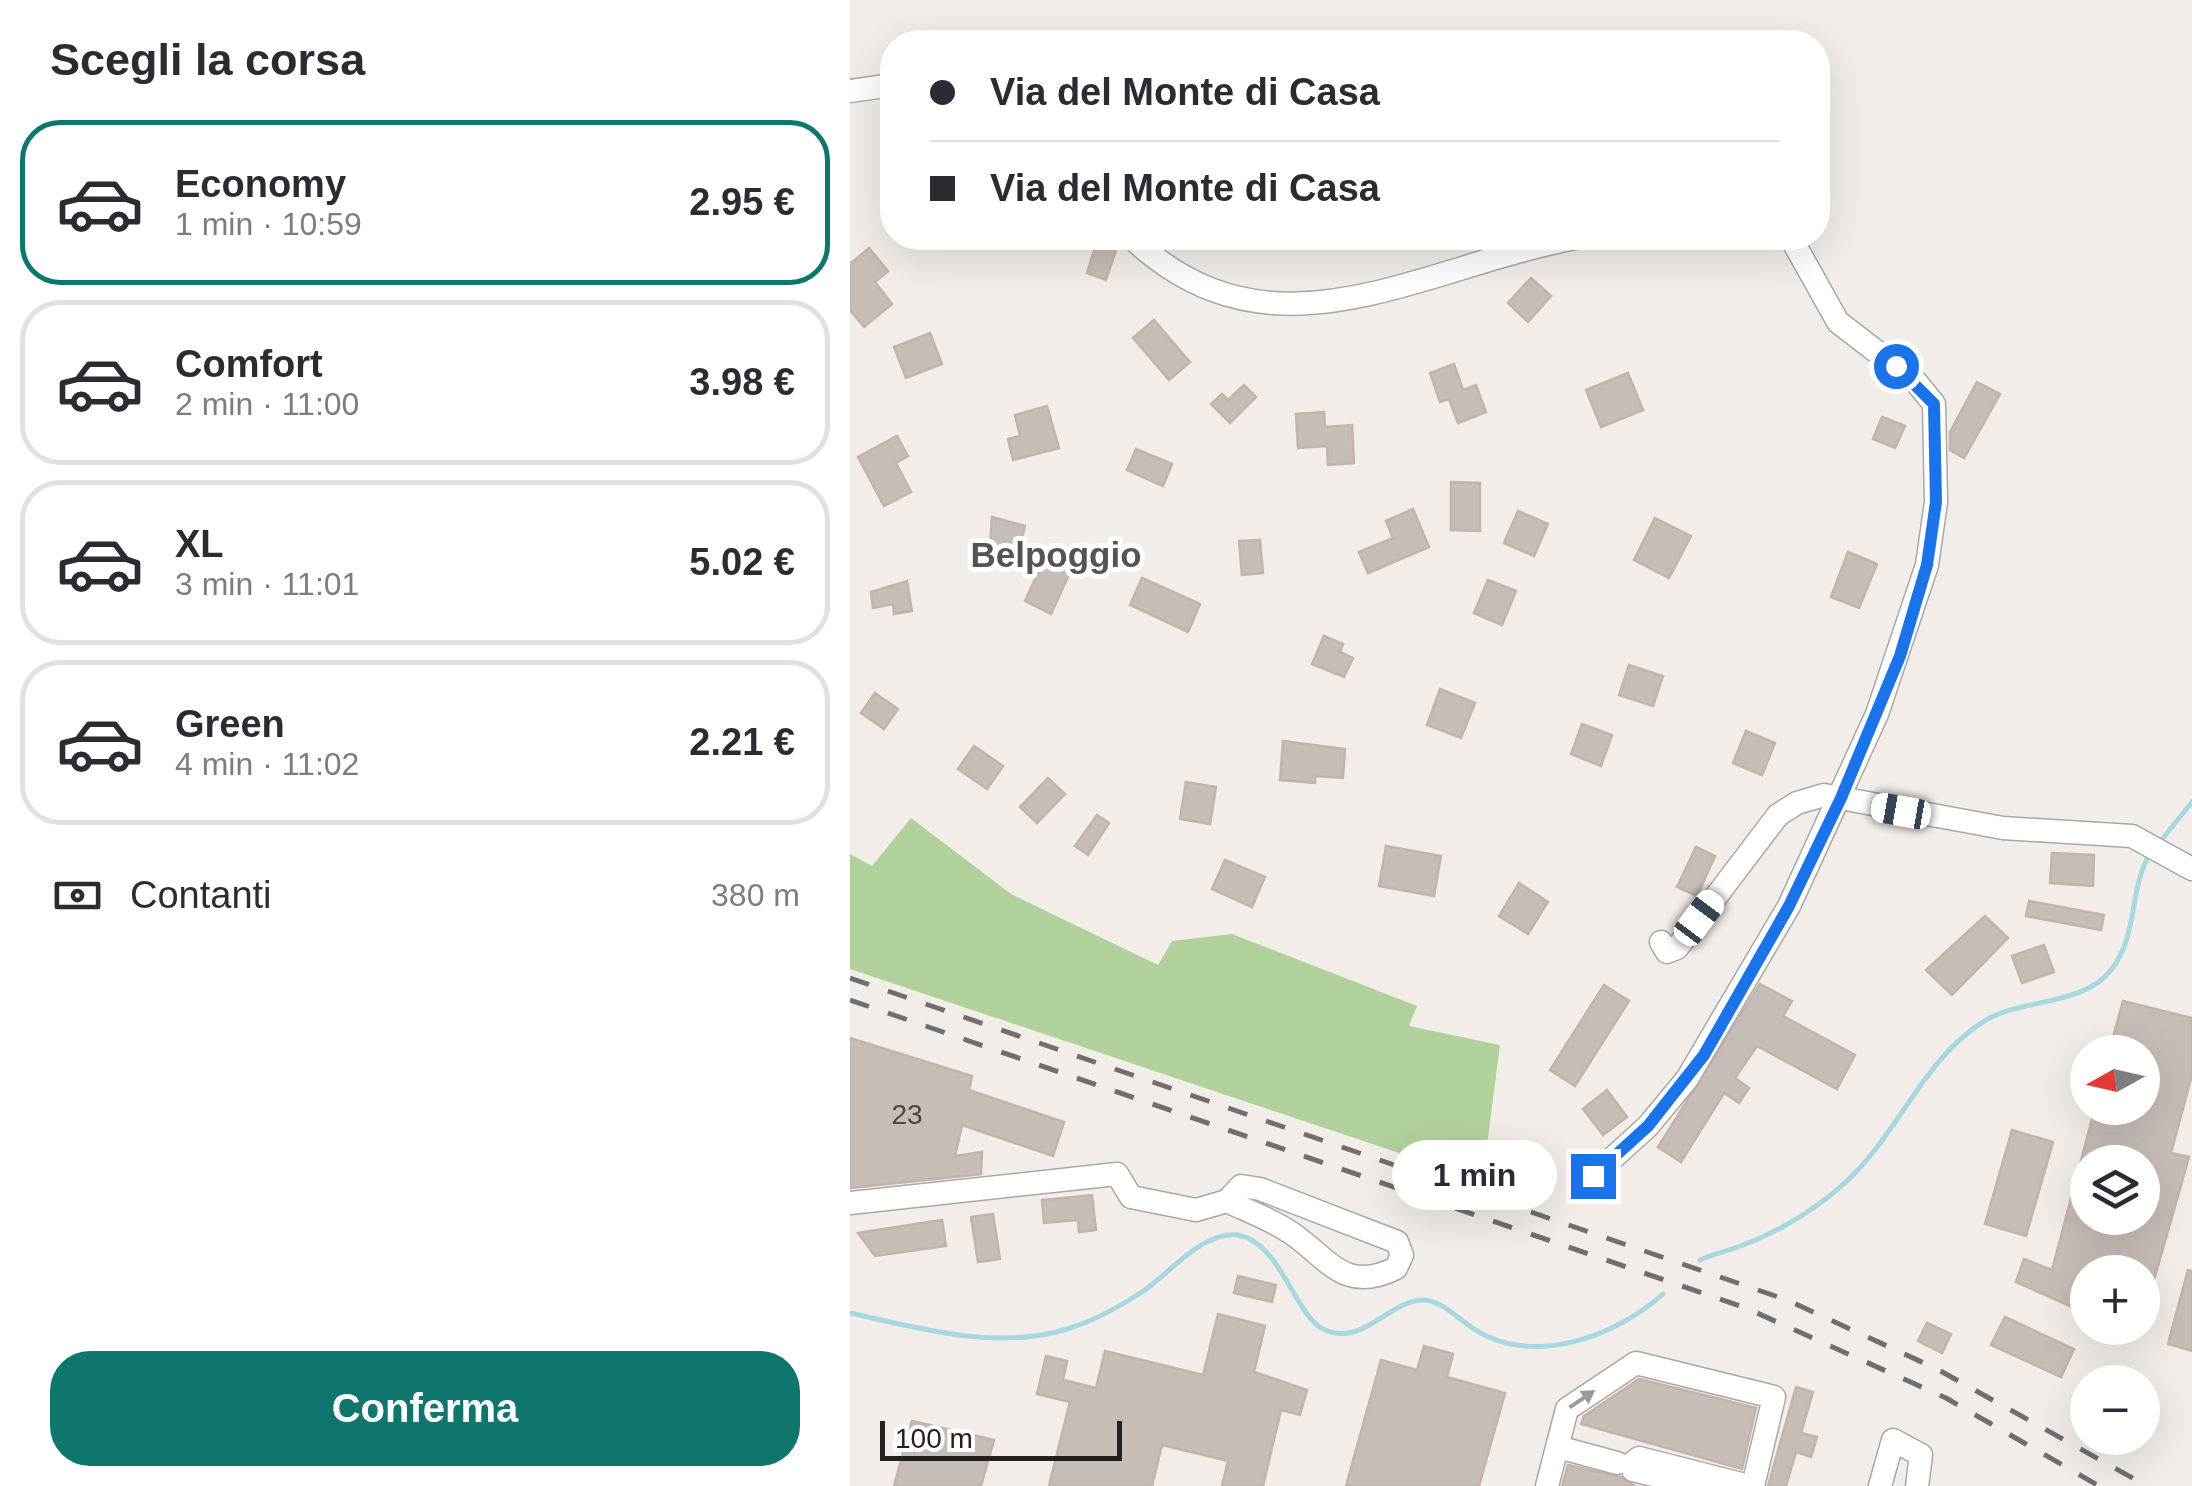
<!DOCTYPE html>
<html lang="it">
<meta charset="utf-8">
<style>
:root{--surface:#fff;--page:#f2f2f3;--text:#2b2b33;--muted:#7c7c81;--line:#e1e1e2;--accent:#0f766e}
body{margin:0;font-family:Helvetica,sans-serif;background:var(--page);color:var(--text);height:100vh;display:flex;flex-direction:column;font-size:38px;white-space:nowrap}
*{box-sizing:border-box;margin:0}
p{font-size:32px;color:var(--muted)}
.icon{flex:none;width:55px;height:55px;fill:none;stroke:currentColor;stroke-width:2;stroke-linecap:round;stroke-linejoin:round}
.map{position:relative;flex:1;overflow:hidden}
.drawer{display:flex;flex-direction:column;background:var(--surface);width:850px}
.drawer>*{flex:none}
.guide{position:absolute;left:30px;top:30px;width:950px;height:220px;border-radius:40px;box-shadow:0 10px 40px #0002;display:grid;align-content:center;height:220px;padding:0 50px;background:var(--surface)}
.needle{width:65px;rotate:262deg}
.fabs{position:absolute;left:1220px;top:1035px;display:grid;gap:20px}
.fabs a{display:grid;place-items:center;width:90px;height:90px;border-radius:50%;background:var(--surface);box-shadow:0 10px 40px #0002;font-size:50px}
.scale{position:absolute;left:30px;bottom:25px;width:242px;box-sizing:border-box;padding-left:10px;border:5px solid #212121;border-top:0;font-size:28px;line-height:35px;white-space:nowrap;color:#212121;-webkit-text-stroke:8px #fff;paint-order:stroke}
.end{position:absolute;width:45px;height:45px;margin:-22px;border:12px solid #1a73e8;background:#fff;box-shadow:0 0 0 5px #fff}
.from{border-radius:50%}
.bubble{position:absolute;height:70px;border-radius:35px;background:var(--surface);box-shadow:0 10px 40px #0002;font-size:32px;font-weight:700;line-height:70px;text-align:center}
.car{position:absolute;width:30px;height:60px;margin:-30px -15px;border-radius:12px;box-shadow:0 0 8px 2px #0007;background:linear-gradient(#fff 24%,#345 0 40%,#fff 0 76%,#345 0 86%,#fff 0)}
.guide b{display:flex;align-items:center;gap:35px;height:95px;font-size:38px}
.guide b+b{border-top:2px solid var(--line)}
.guide i{width:25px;height:25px;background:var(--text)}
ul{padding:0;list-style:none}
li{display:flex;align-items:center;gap:30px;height:165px;margin:0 20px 15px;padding:0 30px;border:5px solid var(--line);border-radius:40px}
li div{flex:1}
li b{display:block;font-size:38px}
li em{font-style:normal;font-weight:700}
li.selected{border-color:var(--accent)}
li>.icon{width:90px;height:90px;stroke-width:1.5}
h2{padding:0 50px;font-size:45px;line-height:120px}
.pay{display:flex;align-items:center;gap:25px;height:110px;padding:0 50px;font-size:38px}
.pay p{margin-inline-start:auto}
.primary-button{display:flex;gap:20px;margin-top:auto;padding:20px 50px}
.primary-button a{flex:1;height:115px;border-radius:40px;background:var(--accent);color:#fff;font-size:40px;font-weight:700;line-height:115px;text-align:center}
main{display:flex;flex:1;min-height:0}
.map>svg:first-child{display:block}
</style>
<main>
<section class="drawer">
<h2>Scegli la corsa</h2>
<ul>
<li class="selected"><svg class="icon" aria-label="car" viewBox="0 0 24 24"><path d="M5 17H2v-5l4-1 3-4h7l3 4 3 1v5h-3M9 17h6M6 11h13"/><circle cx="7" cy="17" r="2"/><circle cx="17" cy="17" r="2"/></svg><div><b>Economy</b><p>1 min · 10:59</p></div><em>2.95 €</em></li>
<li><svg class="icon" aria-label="car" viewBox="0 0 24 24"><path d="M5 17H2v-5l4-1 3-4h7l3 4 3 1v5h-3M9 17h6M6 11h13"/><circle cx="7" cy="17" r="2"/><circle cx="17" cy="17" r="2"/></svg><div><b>Comfort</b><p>2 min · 11:00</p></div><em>3.98 €</em></li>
<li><svg class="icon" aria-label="car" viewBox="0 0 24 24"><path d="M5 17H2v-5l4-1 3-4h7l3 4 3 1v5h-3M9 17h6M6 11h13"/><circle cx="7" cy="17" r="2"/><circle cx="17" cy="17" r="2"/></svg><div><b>XL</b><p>3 min · 11:01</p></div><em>5.02 €</em></li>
<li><svg class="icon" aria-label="car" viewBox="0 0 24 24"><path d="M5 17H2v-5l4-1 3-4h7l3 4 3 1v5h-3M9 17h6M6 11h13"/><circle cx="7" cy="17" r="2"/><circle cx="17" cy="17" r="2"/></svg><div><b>Green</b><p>4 min · 11:02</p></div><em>2.21 €</em></li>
</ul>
<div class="pay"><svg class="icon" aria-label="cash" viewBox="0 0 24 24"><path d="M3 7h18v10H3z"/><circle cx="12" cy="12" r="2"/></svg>Contanti<p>380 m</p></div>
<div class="primary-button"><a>Conferma</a></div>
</section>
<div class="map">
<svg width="1342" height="1486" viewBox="0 0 1342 1486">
<rect width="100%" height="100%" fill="#f2ede8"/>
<polygon fill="#b1d19c" points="61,818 161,894 308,965 322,941 382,934 567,1006 559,1026 650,1045 635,1160 582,1164 0,969 0,854 22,866"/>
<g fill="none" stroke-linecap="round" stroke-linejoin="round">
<g stroke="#a8d8df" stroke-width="5">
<polyline points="1309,843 1342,802"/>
<path d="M850,1260C863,1254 879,1251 893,1245C931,1231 973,1205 1002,1176C1050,1129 1076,1056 1136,1020C1174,998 1233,1006 1261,970C1288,936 1279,891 1299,855"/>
<path d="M0,1313C69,1328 147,1351 217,1329C244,1321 269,1307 292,1292C318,1275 353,1230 388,1235C431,1243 444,1314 473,1329C512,1348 536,1303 571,1300C591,1299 608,1319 624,1329C683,1367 765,1337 813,1294"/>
</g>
</g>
<g fill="#c7bdb7" stroke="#c4b3aa" stroke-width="2.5" fill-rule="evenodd">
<polygon points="248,238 268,244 256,280 237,273"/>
<polygon points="19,248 38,271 25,282 42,304 14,327 0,310 0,264"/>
<polygon points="681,278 701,296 678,322 658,303"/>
<polygon points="304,320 340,362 319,380 283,338"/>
<polygon points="80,333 92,364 56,378 44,347"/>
<polygon points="604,364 613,390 626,385 636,412 608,423 599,399 590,402 580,373"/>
<polygon points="778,373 793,410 751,427 736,390"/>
<polygon points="1127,382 1150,394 1114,458 1100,450 1100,432"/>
<polygon points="394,385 406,397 380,423 361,404 372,394 378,400"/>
<polygon points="197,406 209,448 163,460 158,439 170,436 165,415"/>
<polygon points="474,412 475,427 502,425 504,463 478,465 477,446 448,448 446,414"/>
<polygon points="1032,417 1055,426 1045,448 1023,439"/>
<polygon points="47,436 58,456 46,463 61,492 34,506 8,457"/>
<polygon points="286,449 322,464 313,486 277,470"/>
<polygon points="601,482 630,483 630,531 601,530"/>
<polygon points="563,509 579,547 518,573 509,552 543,538 536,521"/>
<polygon points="668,511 698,524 684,556 654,543"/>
<polygon points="142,517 175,526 168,554 140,547"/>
<polygon points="805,518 841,536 819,578 784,560"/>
<polygon points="410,540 413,573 392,575 389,541"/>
<polygon points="998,552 1027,564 1009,608 981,597"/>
<polygon points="194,560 220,572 201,614 175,601"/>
<polygon points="292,578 350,604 338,632 280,605"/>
<polygon points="638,580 666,591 652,625 624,613"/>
<polygon points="57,581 62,611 44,614 43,604 23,608 21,592"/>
<polygon points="474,636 493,644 490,652 503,658 494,677 462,664"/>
<polygon points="779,665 813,676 803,706 769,695"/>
<polygon points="590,689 625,703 611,738 577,725"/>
<polygon points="25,693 48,709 34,729 11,713"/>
<polygon points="732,724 762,735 751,766 721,754"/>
<polygon points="896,731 925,743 912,775 883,763"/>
<polygon points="433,741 495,749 493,778 465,776 465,783 430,780"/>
<polygon points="124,746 153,766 137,789 108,769"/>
<polygon points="198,778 215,794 187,823 170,807"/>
<polygon points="336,782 366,787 360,824 330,819"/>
<polygon points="247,815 259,823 238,855 225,846"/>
<polygon points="536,846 591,856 584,896 529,886"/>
<polygon points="846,847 865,856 847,896 827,887"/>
<polygon points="1202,853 1244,855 1243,886 1200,883"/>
<polygon points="375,860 415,877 402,907 362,889"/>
<polygon points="669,883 698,902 678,934 649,916"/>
<polygon points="1179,901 1254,915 1251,930 1176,916"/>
<polygon points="1135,916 1158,938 1102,995 1076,970"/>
<polygon points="1194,945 1204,972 1172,983 1162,956"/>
<polygon points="910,984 942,1001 933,1016 1005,1055 987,1089 907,1046 885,1078 899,1088 889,1103 874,1093 831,1162 808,1147"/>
<polygon points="754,985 779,1001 725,1086 700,1070"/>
<path d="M1273,1001L1342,1018V1075L1321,1153L1339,1157L1296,1308L1292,1307V1272H1256L1238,1266V1314L1166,1282L1174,1259L1202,1270L1245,1108H1292V1052H1259ZM1238,1162H1292V1218H1238Z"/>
<polygon points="0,1038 122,1076 119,1090 214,1122 203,1156 112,1125 105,1156 132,1152 131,1174 0,1188"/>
<polygon points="757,1090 777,1117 753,1135 733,1109"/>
<polygon points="1162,1130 1203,1142 1176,1236 1135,1224"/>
<polygon points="242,1195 246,1230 229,1232 228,1220 194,1223 192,1200"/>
<polygon points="143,1214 150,1259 128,1262 121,1217"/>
<polygon points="92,1220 96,1246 25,1256 8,1233"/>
<polygon points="1338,1270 1342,1271 1342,1351 1318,1344"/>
<polygon points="388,1276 426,1285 422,1302 384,1293"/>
<polygon points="368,1314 415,1326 404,1372 457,1390 450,1415 431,1410 413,1486 372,1486 378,1461 312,1445 302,1486 199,1486 220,1402 187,1394 196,1356 217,1361 213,1380 246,1388 255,1351 353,1375"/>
<polygon points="1155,1317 1224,1349 1211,1377 1141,1345"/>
<polygon points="1077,1323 1101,1334 1092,1353 1068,1341"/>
<polygon points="574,1346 603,1354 597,1377 655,1393 629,1486 496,1486 531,1360 567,1370"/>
<polygon points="789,1379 906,1408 892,1469 731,1424 734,1416"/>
<polygon points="946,1387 963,1392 951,1433 967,1437 961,1457 946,1452 936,1486 918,1486"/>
<polygon points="62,1421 144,1440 131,1486 44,1486"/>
<polygon points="718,1465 770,1477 785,1486 712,1486"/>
</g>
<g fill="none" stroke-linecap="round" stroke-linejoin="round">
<defs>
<g id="minor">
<polyline points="0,91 42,85"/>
<path d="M282,238C422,370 569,267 726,238"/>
<polyline points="811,942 817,952 827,948 928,815 947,803 974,795 1153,828 1282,836 1342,869"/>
<polyline points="743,1176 798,1126 837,1079 939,906 1027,714 1077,565 1086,502 1084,404 1066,382 988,322 941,238"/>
<path d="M0,1203L267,1174L281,1197L346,1210L377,1201L391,1186L410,1189L547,1242L552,1255L546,1268C491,1296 476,1253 435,1229C417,1218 396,1210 377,1201"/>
<polyline points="708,1447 767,1463"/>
<polyline points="697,1486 717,1409 786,1363 924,1397 903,1486"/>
<polyline points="848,1486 783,1470 781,1464 789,1458 899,1486"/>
<polyline points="1030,1486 1043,1440 1071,1455 1067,1486"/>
</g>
</defs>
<use href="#minor" stroke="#a8a8a8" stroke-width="25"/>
<use href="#minor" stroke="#fff" stroke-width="22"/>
<g stroke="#6f6f6f" stroke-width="5" stroke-dasharray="20 20" stroke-linecap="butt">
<polyline points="0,978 937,1300 1087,1369 1297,1486"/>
<polyline points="0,1000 896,1308 1096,1398 1249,1486"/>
</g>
</g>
<defs><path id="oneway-solid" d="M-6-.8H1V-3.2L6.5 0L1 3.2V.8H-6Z" transform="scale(2.5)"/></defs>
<use fill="#9b9b9b" href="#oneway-solid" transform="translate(732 1399) rotate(-34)"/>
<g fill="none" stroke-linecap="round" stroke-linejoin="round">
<polyline stroke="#1a73e8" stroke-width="12" points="743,1176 798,1126 854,1055 939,906 991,798 1050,656 1077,565 1086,502 1084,404 1046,366"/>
</g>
<g text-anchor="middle" stroke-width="10" stroke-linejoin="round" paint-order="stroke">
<g font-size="28" fill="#4a4846">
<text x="57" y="1124">23</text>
</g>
<g font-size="35" font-weight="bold" fill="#545454" stroke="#fff">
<text x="206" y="567">Belpoggio</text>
</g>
</g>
</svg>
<div class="fabs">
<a><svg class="needle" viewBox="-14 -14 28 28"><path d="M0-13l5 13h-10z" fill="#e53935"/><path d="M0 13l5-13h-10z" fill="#7c7c81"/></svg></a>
<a><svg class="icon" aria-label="layers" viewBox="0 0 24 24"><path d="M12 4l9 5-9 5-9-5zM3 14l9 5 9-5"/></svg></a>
<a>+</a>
<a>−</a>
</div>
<div class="scale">100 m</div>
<i class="end from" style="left:1046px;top:366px"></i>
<i class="end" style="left:743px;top:1176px"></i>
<div class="bubble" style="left:542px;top:1140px;width:165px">1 min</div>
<i class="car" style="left:1051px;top:811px;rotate:280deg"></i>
<i class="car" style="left:849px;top:918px;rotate:37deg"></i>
<div class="guide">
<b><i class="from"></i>Via del Monte di Casa</b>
<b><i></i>Via del Monte di Casa</b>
</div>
</div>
</main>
